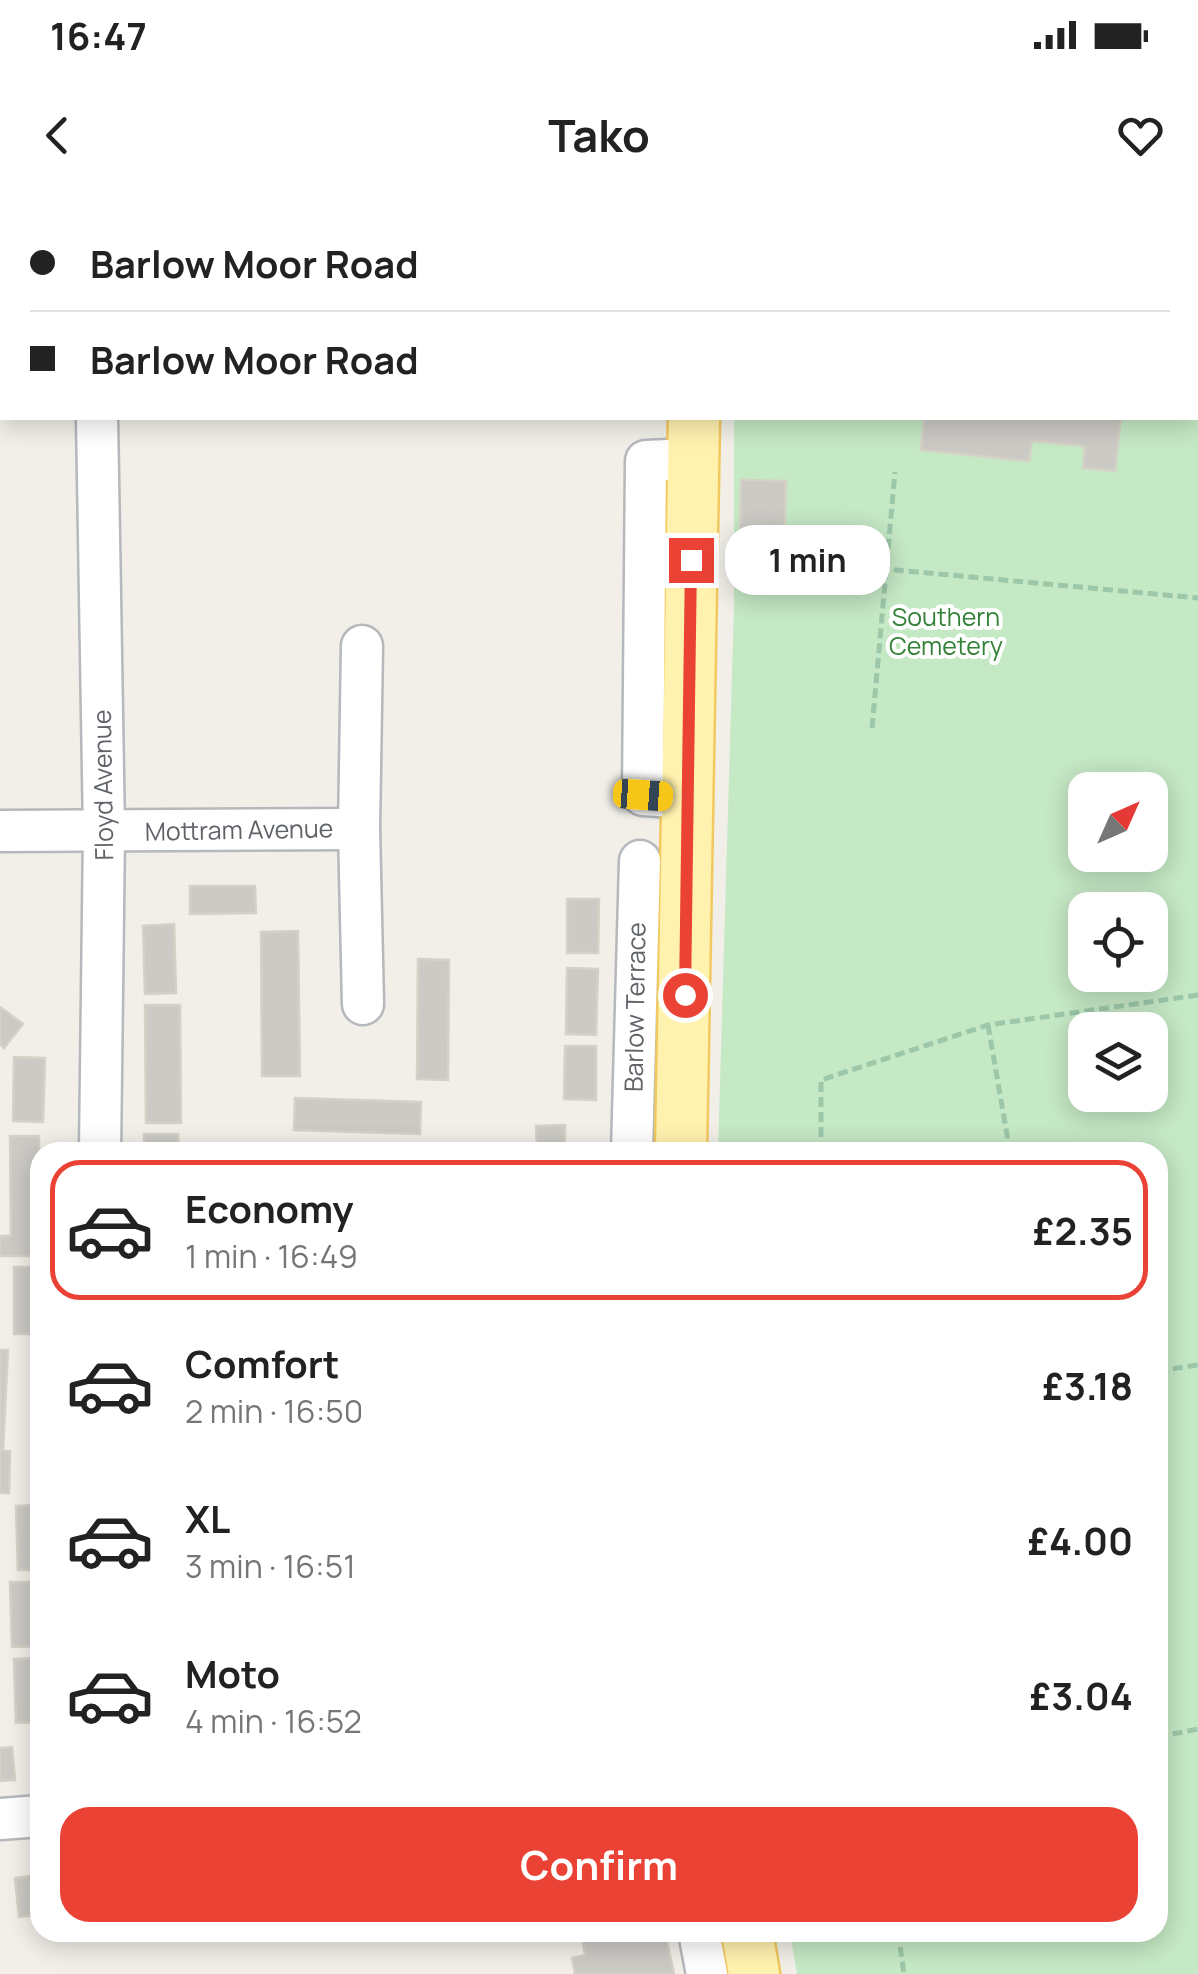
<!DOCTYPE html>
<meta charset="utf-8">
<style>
:root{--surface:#fff;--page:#f6f6f6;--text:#222;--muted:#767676;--line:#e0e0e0;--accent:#ea4335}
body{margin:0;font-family:Manrope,sans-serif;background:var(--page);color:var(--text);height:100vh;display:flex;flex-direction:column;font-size:38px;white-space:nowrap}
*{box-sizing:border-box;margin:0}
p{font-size:32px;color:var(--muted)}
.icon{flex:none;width:55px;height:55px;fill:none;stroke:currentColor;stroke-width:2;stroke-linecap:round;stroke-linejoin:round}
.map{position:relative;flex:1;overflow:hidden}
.drawer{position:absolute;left:30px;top:942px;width:1138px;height:800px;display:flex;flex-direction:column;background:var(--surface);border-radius:30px;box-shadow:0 5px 25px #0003}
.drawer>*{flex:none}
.top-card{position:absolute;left:0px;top:0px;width:1200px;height:220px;box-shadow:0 5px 25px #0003;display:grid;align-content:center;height:220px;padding:0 30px;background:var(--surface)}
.needle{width:65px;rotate:45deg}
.controls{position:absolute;left:1068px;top:572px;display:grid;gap:20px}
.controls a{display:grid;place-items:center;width:100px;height:100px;border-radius:20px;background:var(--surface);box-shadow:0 5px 25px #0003;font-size:50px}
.end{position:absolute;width:45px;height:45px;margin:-22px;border:12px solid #ea4335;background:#fff;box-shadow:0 0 0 5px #fff}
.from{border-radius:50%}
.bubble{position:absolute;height:70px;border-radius:30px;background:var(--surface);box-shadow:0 5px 25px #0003;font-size:32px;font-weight:700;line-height:70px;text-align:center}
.car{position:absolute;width:30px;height:60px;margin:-30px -15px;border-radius:12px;box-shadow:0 0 8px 2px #0007;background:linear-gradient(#f5c518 24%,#345 0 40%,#f5c518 0 76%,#345 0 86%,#f5c518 0)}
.top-card b{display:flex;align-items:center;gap:35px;height:95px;font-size:38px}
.top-card b+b{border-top:2px solid var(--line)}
.top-card i{width:25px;height:25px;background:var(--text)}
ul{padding:18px 0 0;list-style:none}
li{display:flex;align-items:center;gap:30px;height:140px;margin:0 20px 15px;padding:0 10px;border:5px solid transparent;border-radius:30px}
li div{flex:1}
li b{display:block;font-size:38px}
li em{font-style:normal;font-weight:700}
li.active{border-color:var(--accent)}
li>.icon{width:90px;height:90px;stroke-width:1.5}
.action{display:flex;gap:20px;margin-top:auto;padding:20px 30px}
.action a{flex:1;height:115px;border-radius:30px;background:var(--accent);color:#fff;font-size:40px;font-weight:700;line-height:115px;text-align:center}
.status{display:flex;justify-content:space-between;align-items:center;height:70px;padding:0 50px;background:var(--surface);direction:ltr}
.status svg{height:28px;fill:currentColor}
header{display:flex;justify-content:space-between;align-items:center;height:130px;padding:0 30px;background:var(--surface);font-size:45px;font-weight:700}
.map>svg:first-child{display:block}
</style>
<div class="status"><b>16:47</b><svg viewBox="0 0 49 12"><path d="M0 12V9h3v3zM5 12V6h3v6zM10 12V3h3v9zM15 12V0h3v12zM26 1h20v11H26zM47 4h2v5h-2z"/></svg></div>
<header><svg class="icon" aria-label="back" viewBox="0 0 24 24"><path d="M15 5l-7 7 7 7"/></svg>Tako<svg class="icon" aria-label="heart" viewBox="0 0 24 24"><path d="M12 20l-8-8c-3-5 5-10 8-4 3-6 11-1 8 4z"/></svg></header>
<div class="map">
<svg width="1198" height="1774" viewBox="0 0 1198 1774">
<rect width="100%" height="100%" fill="#f1efe8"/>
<path fill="#c5e8c5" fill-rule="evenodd" d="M733,0H1198V1774H797L790,1733L1158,1732V952H718L734,406V218H1198V2ZM1085,590H1150V655H1085ZM1085,710H1150V775H1085ZM1085,830H1150V895H1085Z"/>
<g fill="#cccac5" stroke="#d6d1c6" stroke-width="2.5">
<polygon points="924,218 1121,218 1115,271 1083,268 1085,246 1032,241 1029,261 921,250"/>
<polygon points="741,280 786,281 784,348 740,347"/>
<polygon points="190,686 255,686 256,713 190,714"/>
<polygon points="567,699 599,699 598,753 567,753"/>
<polygon points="174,724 176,793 145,794 143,726"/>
<polygon points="298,731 300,876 262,876 261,732"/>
<polygon points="418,759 449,760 448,880 417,879"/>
<polygon points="567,768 598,769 596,835 566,834"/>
<polygon points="145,805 180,805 181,923 146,923"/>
<polygon points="0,807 23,824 4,848 0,844"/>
<polygon points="565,846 596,846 596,900 564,899"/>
<polygon points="14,857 45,858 43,922 13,921"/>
<polygon points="295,898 421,902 420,934 294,930"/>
<polygon points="565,925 565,952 537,952 536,926"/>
<polygon points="144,934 178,934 179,952 144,952"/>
<polygon points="10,936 39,936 40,1056 0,1056 0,1036 11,1036"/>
<rect x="14" y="1067" width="26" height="67"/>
<polygon points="0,1150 8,1150 3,1251 10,1251 9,1293 0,1293"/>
<polygon points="40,1305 40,1370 18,1370 16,1306"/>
<polygon points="10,1382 39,1382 40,1446 12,1447"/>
<polygon points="40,1458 40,1522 16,1523 14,1459"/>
<polygon points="12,1547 15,1580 0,1581 0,1548"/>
<polygon points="40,1675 40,1715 19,1717 15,1678"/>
<polygon points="607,1732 665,1732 674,1774 575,1774 572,1758 585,1755 582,1738"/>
</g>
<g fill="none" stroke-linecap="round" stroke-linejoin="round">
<defs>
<g id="minor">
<polyline points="95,2 95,0"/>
<polyline points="957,2 957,0"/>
<polyline points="0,59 2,59"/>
<polyline points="97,218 104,632 100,952"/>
<polyline points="362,446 359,629 363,804"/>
<polyline points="690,598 643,595 646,261 692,259"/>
<polyline points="0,631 359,629"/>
<polyline points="632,952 640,661"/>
<polyline points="0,1619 40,1616"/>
<polyline points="699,1732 707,1774"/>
</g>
<g id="major">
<polyline points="695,0 695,2"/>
<polyline points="681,952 694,218"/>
<polyline points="747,1732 754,1774"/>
</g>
</defs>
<use href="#minor" stroke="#b5b8bc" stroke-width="45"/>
<use href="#major" stroke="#f2c960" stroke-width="55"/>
<g stroke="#9cc7a9" stroke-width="5" stroke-dasharray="10 5" stroke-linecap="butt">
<polyline points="646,0 646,2"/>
<polyline points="343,2 343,0"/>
<polyline points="729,361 885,369 1198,398"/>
<polyline points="872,528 895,272"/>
<polyline points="988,825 1010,952"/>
<polyline points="821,952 821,880 988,825 1198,795"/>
<polyline points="1158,1171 1198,1165"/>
<polyline points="1158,1537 1198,1529"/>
<polyline points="898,1732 904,1774"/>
</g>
<use href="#minor" stroke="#fff" stroke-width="40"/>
<use href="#major" stroke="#fff2af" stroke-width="50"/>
</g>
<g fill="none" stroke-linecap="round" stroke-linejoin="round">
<polyline stroke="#ea4335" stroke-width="12" points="685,795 691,360"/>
</g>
<g text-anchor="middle" stroke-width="8" stroke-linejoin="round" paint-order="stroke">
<g font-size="25" fill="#348238" stroke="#fff">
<text x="946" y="426">Southern<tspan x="946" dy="29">Cemetery</tspan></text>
</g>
<g font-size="25" fill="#5f6368" stroke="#fff">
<text transform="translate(103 585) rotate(-91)" y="9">Floyd Avenue</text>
<text transform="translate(239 630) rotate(-1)" y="9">Mottram Avenue</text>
<text transform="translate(635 807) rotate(-89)" y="9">Barlow Terrace</text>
</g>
</g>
</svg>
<div class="controls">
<a><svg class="needle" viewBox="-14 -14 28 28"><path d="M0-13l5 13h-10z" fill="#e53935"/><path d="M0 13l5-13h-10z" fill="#767676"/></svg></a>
<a><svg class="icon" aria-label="locate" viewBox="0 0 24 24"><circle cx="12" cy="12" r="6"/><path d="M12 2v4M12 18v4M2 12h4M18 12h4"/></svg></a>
<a><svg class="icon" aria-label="layers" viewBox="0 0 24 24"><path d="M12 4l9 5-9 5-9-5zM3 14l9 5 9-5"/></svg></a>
</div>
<i class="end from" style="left:685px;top:795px"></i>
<i class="end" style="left:691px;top:360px"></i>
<div class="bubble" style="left:725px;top:325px;width:165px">1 min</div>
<i class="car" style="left:643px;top:595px;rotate:94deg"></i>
<div class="top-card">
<b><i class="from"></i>Barlow Moor Road</b>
<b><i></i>Barlow Moor Road</b>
</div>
<section class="drawer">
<ul>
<li class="active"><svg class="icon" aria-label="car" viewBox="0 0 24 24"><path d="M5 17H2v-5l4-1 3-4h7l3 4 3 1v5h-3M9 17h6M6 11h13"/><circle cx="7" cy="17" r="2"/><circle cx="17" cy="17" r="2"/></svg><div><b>Economy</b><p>1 min · 16:49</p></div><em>£2.35</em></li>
<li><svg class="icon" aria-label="car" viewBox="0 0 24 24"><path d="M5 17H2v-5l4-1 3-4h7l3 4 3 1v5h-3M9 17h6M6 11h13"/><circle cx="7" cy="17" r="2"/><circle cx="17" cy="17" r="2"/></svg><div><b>Comfort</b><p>2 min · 16:50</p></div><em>£3.18</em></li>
<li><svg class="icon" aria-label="car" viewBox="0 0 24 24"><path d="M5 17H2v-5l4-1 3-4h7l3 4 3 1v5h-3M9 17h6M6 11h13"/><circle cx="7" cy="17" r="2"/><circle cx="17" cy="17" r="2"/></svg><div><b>XL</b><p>3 min · 16:51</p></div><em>£4.00</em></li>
<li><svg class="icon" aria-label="car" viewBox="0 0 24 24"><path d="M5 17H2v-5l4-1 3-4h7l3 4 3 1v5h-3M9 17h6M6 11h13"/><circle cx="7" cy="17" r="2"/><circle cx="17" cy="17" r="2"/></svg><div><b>Moto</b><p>4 min · 16:52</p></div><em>£3.04</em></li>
</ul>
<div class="action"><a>Confirm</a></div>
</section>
</div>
